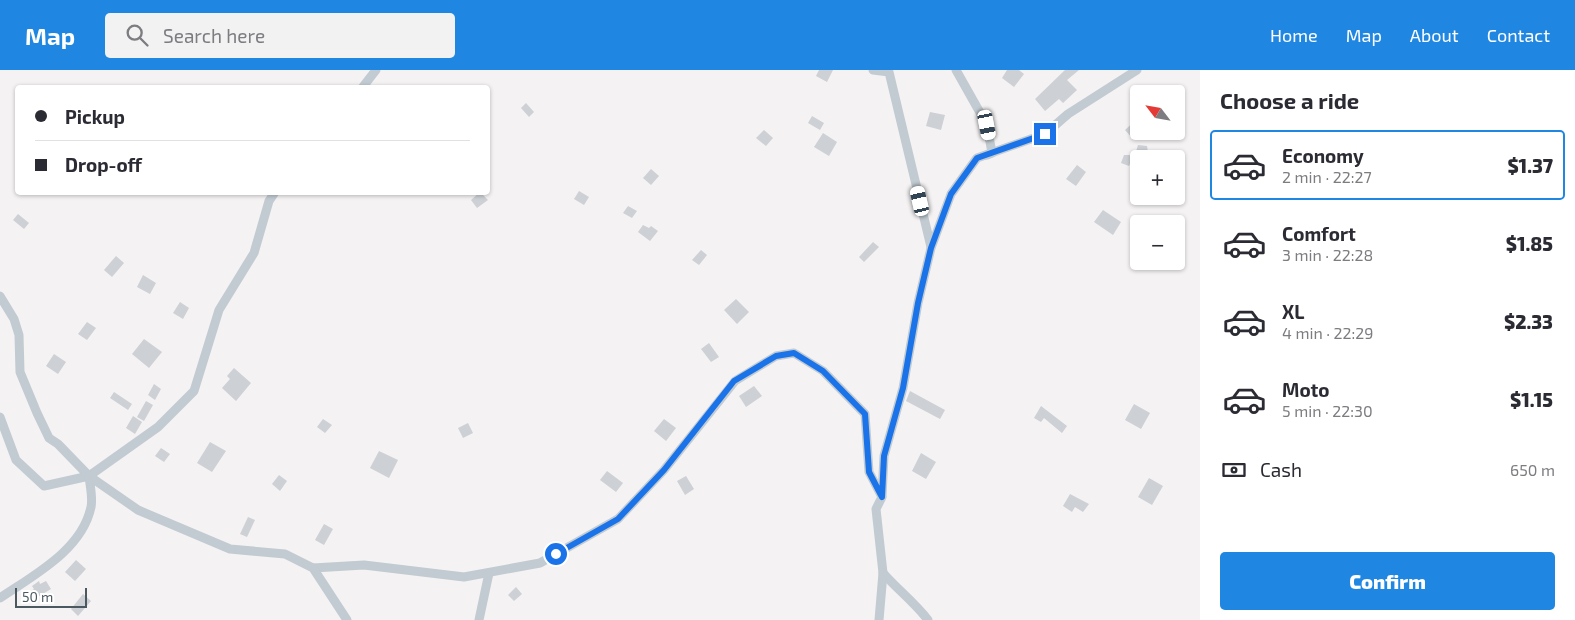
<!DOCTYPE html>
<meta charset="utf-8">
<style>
:root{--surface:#fff;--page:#f2f2f3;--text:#2b2b33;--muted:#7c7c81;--line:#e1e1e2;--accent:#1f87e2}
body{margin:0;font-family:"Exo 2",sans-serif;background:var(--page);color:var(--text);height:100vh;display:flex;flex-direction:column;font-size:19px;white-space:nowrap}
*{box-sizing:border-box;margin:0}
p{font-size:16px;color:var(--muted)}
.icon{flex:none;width:28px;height:28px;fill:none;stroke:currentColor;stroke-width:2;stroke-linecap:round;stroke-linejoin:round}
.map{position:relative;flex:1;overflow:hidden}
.details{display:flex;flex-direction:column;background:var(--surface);width:375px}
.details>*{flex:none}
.hud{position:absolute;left:15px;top:15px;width:475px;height:110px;border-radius:5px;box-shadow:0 1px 4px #0004;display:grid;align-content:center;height:110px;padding:0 20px;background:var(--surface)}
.needle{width:32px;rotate:301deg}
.controls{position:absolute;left:1130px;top:15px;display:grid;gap:10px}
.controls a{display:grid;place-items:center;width:55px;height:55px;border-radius:5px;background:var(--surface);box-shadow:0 1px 4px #0004;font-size:25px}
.scale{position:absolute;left:15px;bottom:12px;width:72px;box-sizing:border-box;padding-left:5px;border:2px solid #4a5860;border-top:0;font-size:14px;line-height:18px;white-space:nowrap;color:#4a5860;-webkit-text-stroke:4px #fff;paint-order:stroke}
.end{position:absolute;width:22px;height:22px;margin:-11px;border:6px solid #1a73e8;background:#fff;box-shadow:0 0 0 2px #fff}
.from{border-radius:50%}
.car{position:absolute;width:15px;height:30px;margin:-15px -8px;border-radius:6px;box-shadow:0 0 4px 1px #0007;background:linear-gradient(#fff 24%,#345 0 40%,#fff 0 76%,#345 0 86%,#fff 0)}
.hud b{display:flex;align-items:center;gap:18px;height:48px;font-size:19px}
.hud b+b{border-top:1px solid var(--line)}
.hud i{width:12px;height:12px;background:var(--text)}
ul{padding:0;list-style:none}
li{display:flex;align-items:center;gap:15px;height:70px;margin:0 10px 8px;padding:0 10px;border:2px solid transparent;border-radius:5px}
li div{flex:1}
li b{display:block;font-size:19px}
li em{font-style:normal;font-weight:800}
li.on{border-color:var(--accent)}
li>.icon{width:45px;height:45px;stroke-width:1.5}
h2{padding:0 20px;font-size:22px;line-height:60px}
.pay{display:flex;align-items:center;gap:12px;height:55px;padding:0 20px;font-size:19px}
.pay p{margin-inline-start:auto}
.primary-button{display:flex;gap:10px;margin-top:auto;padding:10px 20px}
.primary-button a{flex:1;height:58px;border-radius:5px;background:var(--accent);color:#fff;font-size:20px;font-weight:800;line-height:58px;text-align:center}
header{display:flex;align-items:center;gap:30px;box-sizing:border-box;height:70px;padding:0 25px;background:var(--accent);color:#fff}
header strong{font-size:24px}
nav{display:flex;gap:28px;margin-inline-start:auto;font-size:18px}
.search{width:350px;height:45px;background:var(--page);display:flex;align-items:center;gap:12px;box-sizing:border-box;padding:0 18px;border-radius:5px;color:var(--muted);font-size:19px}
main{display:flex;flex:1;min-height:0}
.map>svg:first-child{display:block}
</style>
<header>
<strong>Map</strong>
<div class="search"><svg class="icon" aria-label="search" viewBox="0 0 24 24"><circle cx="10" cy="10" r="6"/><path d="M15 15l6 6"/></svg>Search here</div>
<nav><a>Home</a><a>Map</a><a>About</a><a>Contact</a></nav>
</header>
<main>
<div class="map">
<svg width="1200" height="550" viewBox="0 0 1200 550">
<rect width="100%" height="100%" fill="#f4f2f3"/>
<g fill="#cdd0d4">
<polygon points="819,0 833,0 827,12 816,6"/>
<polygon points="1007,0 1019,0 1024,4 1014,17 1002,8"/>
<polygon points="1065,0 1079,0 1067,10 1077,20 1063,33 1059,29 1045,41 1035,29"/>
<polygon points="526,33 534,42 529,47 521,38"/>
<polygon points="930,42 945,45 941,60 926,56"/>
<polygon points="812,46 824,53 820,60 808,53"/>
<polygon points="1139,47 1139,61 1132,68 1125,60"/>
<polygon points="764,60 773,68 766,76 756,68"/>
<polygon points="823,63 837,72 829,86 814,77"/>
<polygon points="1138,75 1147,76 1148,82 1145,85 1135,85"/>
<polygon points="1124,85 1134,85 1129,96 1121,93"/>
<polygon points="1077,95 1086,102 1076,116 1066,109"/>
<polygon points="651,99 659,106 651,115 643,108"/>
<polygon points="579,121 589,127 584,135 574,129"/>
<polygon points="480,122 488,130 477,138 471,130"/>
<polygon points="628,136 637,141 632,148 623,143"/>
<polygon points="1103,140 1121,152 1113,165 1094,152"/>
<polygon points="18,144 29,153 24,159 13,150"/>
<polygon points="643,155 649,158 651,156 658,161 650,171 638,162"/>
<polygon points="873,172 879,177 864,192 859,187"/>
<polygon points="701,180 707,185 699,195 692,190"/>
<polygon points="116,186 124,193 112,207 104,200"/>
<polygon points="143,205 156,213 150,224 137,217"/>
<polygon points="736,229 749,242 737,254 724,240"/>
<polygon points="180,232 189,238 183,249 173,243"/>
<polygon points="87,252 96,258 87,270 78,264"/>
<polygon points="144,269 162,282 149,298 132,284"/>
<polygon points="709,273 719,287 711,292 701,279"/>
<polygon points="54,284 66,292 58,304 46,296"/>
<polygon points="234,298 251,313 236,331 222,318 230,309 227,306"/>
<polygon points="154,314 161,319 155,330 148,325"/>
<polygon points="754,316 762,326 746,337 739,326"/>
<polygon points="910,321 945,340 940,349 906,331"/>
<polygon points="114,322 132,334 128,340 110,328"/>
<polygon points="146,331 153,335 144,351 137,347"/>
<polygon points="1134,334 1150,343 1141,359 1125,350"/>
<polygon points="1041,336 1067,356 1062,363 1044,348 1041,352 1034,348"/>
<polygon points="133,346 142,352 135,364 126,358"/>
<polygon points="323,349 332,355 325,363 317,357"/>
<polygon points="664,349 676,358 666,371 654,361"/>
<polygon points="468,353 473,363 463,368 458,358"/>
<polygon points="210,372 226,381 212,402 197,393"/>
<polygon points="161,378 170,384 164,392 155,386"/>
<polygon points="379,381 398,390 389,408 370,398"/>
<polygon points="921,383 936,392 926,409 912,401"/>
<polygon points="607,401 623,413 616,422 600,410"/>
<polygon points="279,405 287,411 280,421 272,414"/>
<polygon points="686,406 694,419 685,425 677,411"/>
<polygon points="1149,408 1163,416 1152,435 1138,427"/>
<polygon points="1070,424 1089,434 1083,442 1075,437 1072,442 1063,436"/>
<polygon points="248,447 255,450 247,467 240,464"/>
<polygon points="324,454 333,459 324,475 315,470"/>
<polygon points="76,490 86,499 75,511 65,502"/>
<polygon points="39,511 40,514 46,511 51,519 36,528 31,521 34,519 32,516"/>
<polygon points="516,517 522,524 514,531 508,525"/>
<polygon points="83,524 91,531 78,546 71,539"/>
</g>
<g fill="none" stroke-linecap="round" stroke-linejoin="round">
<g stroke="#c1cbd1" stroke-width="9">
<polyline points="873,0 889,2 931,177"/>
<polyline points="956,0 987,55 992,83 987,85"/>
<polyline points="362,18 376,0"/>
<polyline points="0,226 14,249 19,265 20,302 37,343 49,368 58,374 89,406"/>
<polyline points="0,347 16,390 44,416 89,406 158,357 194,321 219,240 254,183 269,131 275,122"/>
<polyline points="882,426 884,386 903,318 918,233 931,178 951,124 977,88 1045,64 1068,44 1137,0"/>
<polyline points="313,498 364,495 464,507 540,493 618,449 664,400 735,311 776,286 794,283 823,301 865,344 869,402 882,427 876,439 883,503 879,550"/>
<path d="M883,503C897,519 915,533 928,550"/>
<path d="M0,528C34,505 82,480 91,437C93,428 90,416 89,406L138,440L230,479L285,484L313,498L347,550"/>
<polyline points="479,550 489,503"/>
</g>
</g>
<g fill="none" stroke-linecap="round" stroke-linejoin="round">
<polyline stroke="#1a73e8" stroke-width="6" points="556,484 618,449 664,400 734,311 776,286 794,283 823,301 865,344 869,402 882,427 884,386 903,318 918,233 931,178 951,124 977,88 1045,64"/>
</g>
</svg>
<div class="controls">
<a><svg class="needle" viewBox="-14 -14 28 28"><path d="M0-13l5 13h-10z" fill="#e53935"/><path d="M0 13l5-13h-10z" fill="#7c7c81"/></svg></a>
<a>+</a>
<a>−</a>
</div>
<div class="scale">50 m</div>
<i class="end from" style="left:556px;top:484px"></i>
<i class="end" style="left:1045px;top:64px"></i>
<i class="car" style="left:987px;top:55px;rotate:169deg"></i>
<i class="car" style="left:920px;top:131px;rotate:347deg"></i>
<div class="hud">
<b><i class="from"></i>Pickup</b>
<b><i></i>Drop-off</b>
</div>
</div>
<section class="details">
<h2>Choose a ride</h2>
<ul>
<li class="on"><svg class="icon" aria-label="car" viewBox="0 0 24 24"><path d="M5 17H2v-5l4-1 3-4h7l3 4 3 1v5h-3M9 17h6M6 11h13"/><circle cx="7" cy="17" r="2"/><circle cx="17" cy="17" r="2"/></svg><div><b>Economy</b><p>2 min · 22:27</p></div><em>$1.37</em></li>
<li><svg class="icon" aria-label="car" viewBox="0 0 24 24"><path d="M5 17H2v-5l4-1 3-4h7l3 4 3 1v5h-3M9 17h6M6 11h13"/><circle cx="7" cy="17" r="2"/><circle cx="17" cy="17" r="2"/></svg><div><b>Comfort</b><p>3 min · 22:28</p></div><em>$1.85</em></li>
<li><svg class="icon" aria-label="car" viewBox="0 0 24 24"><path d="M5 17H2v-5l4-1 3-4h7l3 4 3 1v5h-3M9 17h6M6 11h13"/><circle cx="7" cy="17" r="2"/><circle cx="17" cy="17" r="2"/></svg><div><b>XL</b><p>4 min · 22:29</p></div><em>$2.33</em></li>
<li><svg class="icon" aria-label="car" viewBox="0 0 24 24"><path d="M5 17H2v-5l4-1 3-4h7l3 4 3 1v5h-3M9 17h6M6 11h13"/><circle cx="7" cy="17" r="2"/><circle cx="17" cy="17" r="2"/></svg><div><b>Moto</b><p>5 min · 22:30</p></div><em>$1.15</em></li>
</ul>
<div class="pay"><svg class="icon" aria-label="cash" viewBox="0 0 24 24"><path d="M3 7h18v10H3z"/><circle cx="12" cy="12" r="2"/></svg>Cash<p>650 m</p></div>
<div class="primary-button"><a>Confirm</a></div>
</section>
</main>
